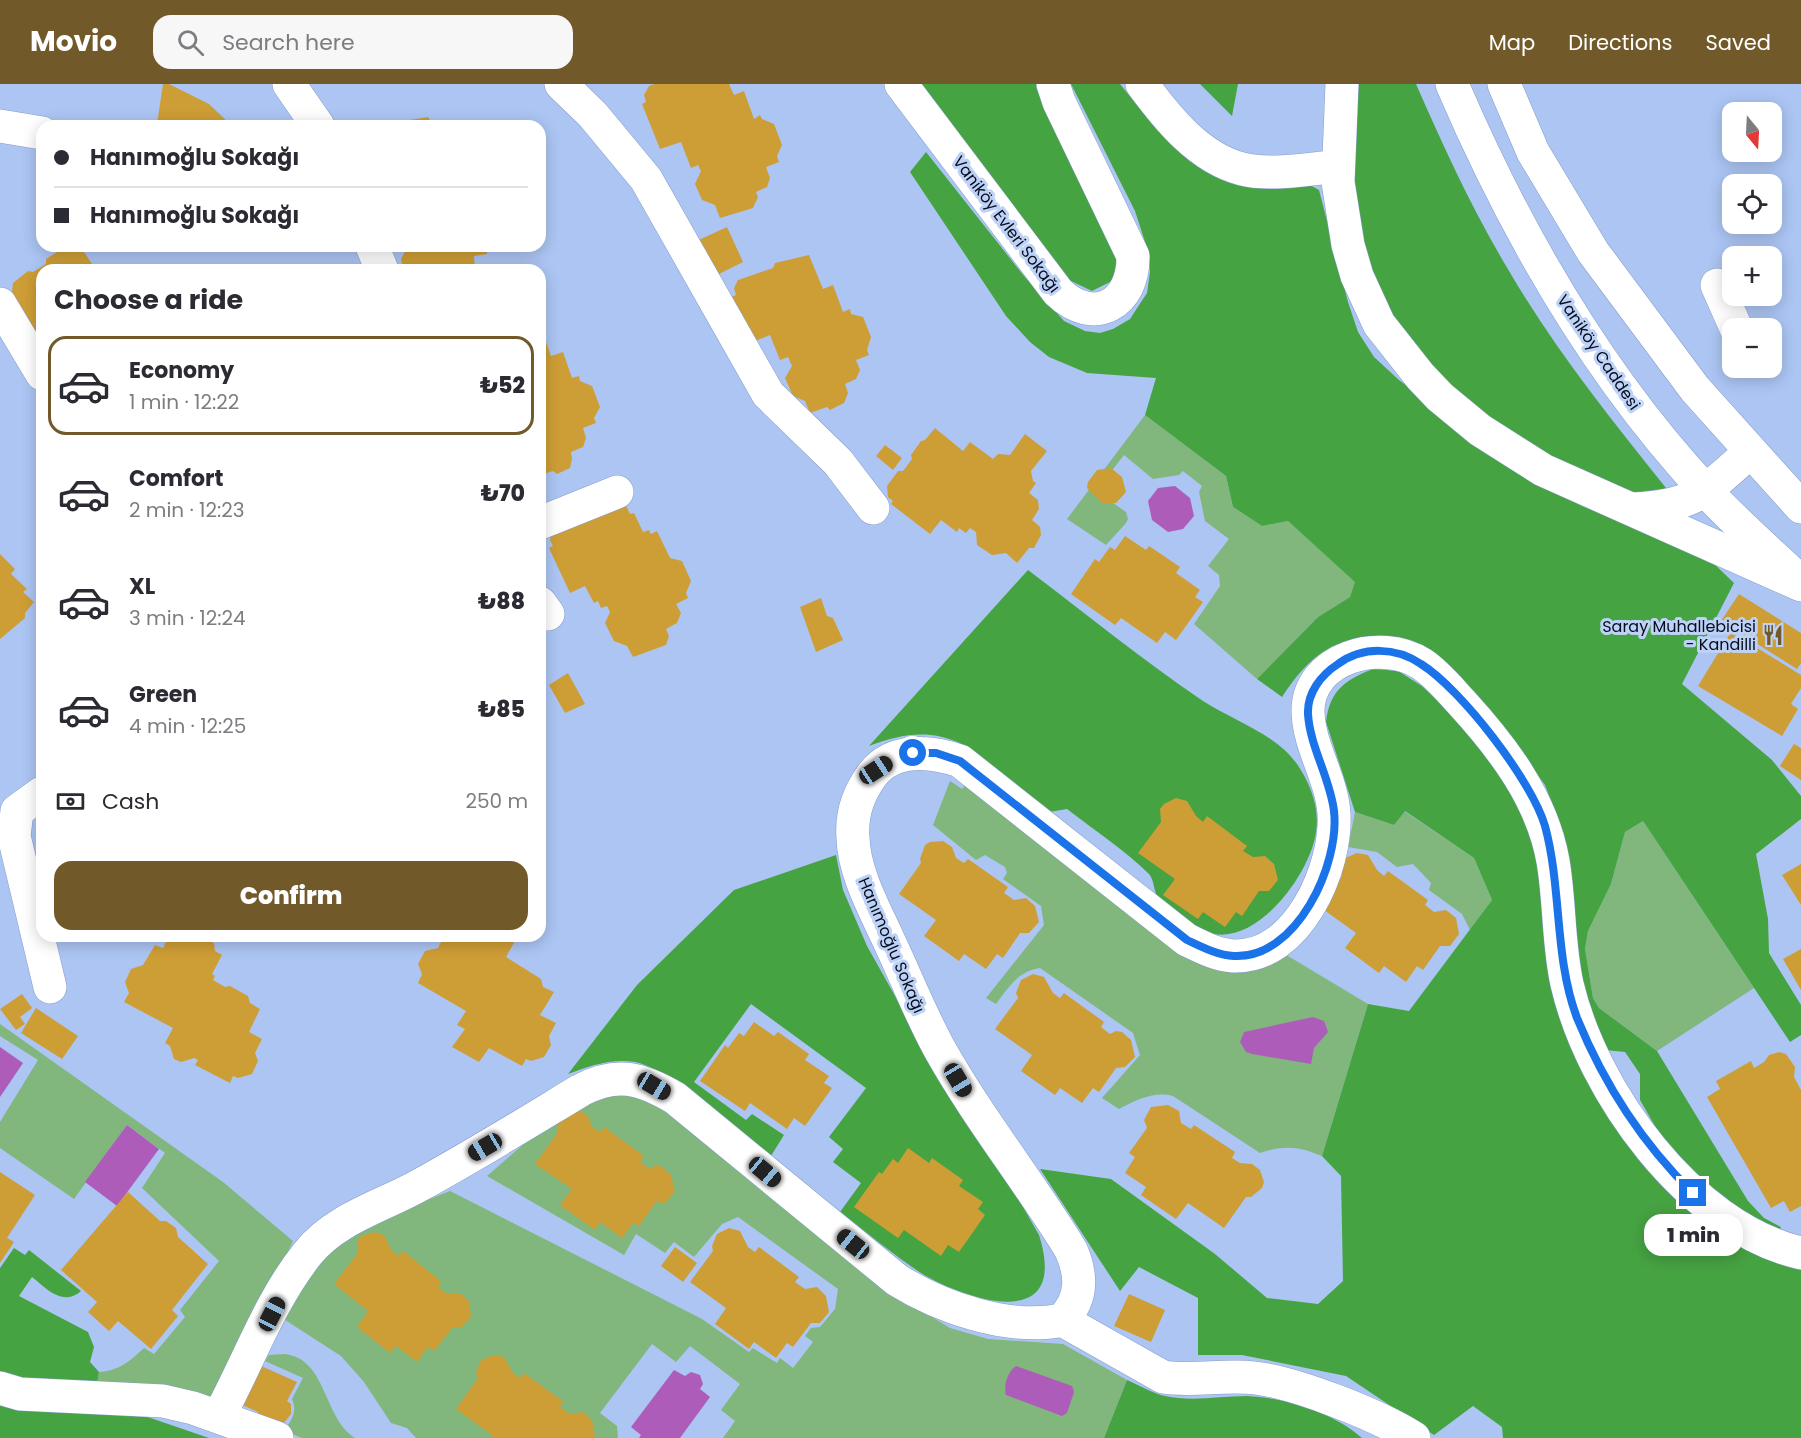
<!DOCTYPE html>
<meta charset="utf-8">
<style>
:root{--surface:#fff;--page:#f7f7f7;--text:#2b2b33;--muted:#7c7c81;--line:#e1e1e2;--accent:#71592a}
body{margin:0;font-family:Poppins,sans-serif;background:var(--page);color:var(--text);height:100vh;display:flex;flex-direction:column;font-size:22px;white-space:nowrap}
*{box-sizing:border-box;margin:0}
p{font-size:20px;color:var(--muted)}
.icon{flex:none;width:33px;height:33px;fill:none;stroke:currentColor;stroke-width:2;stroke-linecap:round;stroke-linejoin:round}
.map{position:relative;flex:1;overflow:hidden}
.drawer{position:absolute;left:36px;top:180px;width:510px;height:678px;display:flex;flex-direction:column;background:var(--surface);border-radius:18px;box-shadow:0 3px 15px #0003}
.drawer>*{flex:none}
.banner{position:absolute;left:36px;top:36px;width:510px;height:132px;border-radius:18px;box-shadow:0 3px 15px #0003;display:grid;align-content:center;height:132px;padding:0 18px;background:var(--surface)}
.needle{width:39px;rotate:162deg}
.fabs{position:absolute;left:1722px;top:18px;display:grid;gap:12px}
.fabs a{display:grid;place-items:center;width:60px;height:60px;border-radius:12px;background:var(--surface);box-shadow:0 3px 15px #0003;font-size:30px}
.end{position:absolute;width:27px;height:27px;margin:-14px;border:8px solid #1a73e8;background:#fff;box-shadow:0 0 0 3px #fff}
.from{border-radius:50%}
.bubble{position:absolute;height:42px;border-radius:18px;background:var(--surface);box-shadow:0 3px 15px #0003;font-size:20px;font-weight:800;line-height:42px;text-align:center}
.car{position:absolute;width:18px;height:36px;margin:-18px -9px;border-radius:8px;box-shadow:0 0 4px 2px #0007;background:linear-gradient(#222 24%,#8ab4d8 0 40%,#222 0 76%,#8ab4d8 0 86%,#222 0)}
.banner b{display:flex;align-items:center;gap:21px;height:57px;font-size:22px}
.banner b+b{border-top:2px solid var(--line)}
.banner i{width:15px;height:15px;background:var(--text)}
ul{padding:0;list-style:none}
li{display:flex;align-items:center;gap:18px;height:99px;margin:0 12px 9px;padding:0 6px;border:3px solid transparent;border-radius:18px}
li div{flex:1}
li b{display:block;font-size:22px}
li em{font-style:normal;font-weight:800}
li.on{border-color:var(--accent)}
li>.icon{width:54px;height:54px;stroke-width:1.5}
h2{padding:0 18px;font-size:27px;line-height:72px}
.pay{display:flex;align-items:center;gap:15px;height:66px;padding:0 18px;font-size:22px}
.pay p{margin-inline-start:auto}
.action{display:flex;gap:12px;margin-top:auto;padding:12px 18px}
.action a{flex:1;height:69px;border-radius:18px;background:var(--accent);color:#fff;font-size:24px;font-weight:800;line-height:69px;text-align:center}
header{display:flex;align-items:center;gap:36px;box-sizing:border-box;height:84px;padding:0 30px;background:var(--accent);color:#fff}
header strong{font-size:28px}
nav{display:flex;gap:33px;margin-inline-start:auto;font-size:21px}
.search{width:420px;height:54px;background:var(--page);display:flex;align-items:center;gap:15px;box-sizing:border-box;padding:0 21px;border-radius:18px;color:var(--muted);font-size:22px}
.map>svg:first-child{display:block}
</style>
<header>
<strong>Movio</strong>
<div class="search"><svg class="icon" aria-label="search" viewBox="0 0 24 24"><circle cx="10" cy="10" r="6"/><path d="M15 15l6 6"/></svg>Search here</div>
<nav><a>Map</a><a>Directions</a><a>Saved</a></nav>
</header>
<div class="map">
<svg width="1801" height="1354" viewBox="0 0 1801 1354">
<rect width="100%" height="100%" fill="#acc5f3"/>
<g fill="#81b77c">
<polygon points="1145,331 1226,392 1233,423 1262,442 1288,437 1356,498 1350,513 1318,533 1257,595 1194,540 1220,502 1219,491 1208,482 1229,455 1205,437 1199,408 1202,402 1183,387 1179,391 1153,395 1124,371 1096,407 1126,428 1128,435 1126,439 1106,461 1067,435"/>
<path d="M950,697L962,705L967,699L1174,867C1210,885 1250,883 1288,872L1368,920L1322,1072C1299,1062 1284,1061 1260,1069L1173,1012C1154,1007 1136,1016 1119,1025L1102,1014L1140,971L1133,949L1040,884C1018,887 1008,904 996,920L986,914L1044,841L1041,822L1003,795L1007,789L1005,783L985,771L976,776L933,741Z"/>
<polygon points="1404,727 1474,774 1492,816 1470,846 1462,830 1429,806 1431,799 1413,780 1397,783 1377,768 1348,763 1355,728 1394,741"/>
<polygon points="1643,737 1754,904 1657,967 1599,924 1593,914 1585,865 1588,847 1611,800 1625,748"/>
<path d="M0,940L223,1098L293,1157L213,1322L96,1306L99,1288C119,1287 130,1277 144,1264L154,1270L185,1233L180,1226L219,1177L142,1104L165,1069L127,1041L74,1115L0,1064V1038L38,976L0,952Z"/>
<path d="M630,1007L669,1029L898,1212L950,1244L988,1255L1063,1260L1127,1296L1104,1354H723L735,1337L721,1326L740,1300L690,1262L676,1278L652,1260L600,1329L617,1342L618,1354H416L407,1344L391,1339L364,1298L341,1272L282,1234C289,1221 296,1207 305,1195C339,1148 398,1128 450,1107L702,1235L749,1268L753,1264L777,1279L780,1274L793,1284L813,1258L805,1252L811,1244L820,1243L835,1225L838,1205L738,1133L722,1140L694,1173L674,1158L665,1169L636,1150L624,1171L487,1092L564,1025Z"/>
<path d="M284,1270C327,1274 323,1334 355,1354H302L284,1347C291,1337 298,1328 292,1315L303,1294L265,1277L269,1271Z"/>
</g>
<g fill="#46a342">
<polygon points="916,0 1043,0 1117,167 1118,194 1092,207 1069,196"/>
<path d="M1071,0H1120L1157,46L1182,66L1310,101L1319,106L1348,218L1358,248L1374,273L1399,296L1497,371L1582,422L1663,453L1709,475L1734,499L1682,600L1772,676L1801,712V735L1756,770L1768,835L1769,869L1801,921V951L1790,958L1643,737L1625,748L1611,800L1588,847L1585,865L1593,914L1599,924L1657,967L1748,1117L1764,1134L1781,1143L1778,1151L1758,1144L1667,1063L1640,1016V990L1625,968L1605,966L1583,904L1564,750L1545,701L1510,654L1390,553C1337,550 1310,570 1282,613L1257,595L1318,533L1350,513L1355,498L1288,437L1262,442L1233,423L1226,392L1145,331L1156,294L1087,289L1049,273L1030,258L1006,232L910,88L926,68L1024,192L1064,237L1085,247L1100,249L1113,245L1130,235L1147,209L1150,188L1148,167L1135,127Z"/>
<polygon points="1200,0 1238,0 1232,32"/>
<path d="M1354,0H1416C1444,64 1473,127 1509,187C1554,264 1610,334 1666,404L1653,410L1639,411L1588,394L1502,347L1435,288L1386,224L1368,179L1354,126Z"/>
<path d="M1028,486C1086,530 1143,576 1203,617C1232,636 1276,650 1297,680C1310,699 1320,724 1316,748C1311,789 1255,866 1207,848C1192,842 1170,828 1159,815C1153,808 1155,797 1149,790C1125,766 1094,746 1067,725L1049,728L960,659C928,645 901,650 869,662Z"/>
<path d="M1373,585L1398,587L1422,602L1469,647L1507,696L1532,748L1594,1001L1801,1181V1354H1503L1502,1343L1473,1322L1434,1351L1346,1292L1242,1271H1198V1214L1139,1183L1120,1207L1040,1085L1111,1095L1215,1170L1267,1214L1318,1220L1343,1197L1341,1092L1322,1072L1368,920L1409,927L1492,816L1474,774L1405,727L1394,741L1355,728L1326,638C1330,606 1345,596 1373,585Z"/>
<path d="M836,771L843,806L867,862L927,969L988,1062L1039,1151C1070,1249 969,1218 921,1189C893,1171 867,1148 840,1128L861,1099L833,1078L843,1065L829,1053L866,1004L751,920L694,998L746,1036L752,1030L784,1051L769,1075C738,1050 671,985 635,978C612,974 589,982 568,990L637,901L734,806Z"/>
<path d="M14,1164L25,1171L29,1166L81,1207C63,1223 47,1205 32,1193L19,1212L88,1248L94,1263L90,1278L99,1288L96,1306L0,1295V1184Z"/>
<path d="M1127,1296C1139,1301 1152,1309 1165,1312C1193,1318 1219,1312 1247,1312C1286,1314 1333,1328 1362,1354H1104Z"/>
<polygon points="0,1317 136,1329 209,1354 0,1354"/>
</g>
<g fill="#ae5cb9">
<polygon points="1175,402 1190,414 1194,432 1183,445 1168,448 1152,436 1148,417 1158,404"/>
<polygon points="1313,933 1324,937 1328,948 1314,964 1311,980 1252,970 1246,968 1240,958 1244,948"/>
<polygon points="0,963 23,979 0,1013"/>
<polygon points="127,1041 159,1065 117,1122 85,1098"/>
<path d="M1016,1282L1072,1302L1074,1308L1067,1329L1062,1332L1006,1311C1003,1302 1008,1287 1016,1282Z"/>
<polygon points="674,1286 685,1292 691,1288 700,1291 703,1300 700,1305 710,1313 680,1354 639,1354 641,1351 631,1343"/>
</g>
<g fill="#ce9e36">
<polygon points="163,0 169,0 209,20 232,42 157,40"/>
<polygon points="654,0 729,0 734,11 744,7 754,35 760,31 762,35 774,40 782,61 777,72 779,78 766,83 770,94 767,103 756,108 758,113 753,124 720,134 715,121 702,116 695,100 701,87 698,81 691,84 681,58 660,65 642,20 646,18 644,11 649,2"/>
<polygon points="428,33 434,42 395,42 398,38"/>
<polygon points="727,143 743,178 709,195 692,159"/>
<polygon points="72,162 80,162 96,186 42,186 42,255 40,257 12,208 13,199 28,187 33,188 46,180 46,175 62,165 65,166"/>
<polygon points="408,162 488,162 487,170 474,172 475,186 403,186 401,175"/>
<polygon points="809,171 823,205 833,201 843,228 850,225 851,230 863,233 871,253 867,266 869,271 856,276 860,286 856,295 845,300 848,309 844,319 830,326 827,323 810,329 805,317 793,312 785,294 792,282 788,273 780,276 770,251 750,259 731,213 736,211 734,204 738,196 773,184 775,179"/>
<polygon points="540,241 551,272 563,268 572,294 579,292 580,297 592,302 600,323 594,334 596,339 583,344 586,354 583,363 571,368 572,375 570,384 557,390 553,387 540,391"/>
<polygon points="935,344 963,367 970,358 993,375 998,370 1010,371 1025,350 1047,367 1031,387 1033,397 1036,399 1029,409 1038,416 1039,425 1032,436 1040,443 1041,451 1034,464 1029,464 1017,479 1006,469 992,471 977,461 976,448 970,444 966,449 959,444 957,448 941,436 930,450 891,420 893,417 888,413 887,402 898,387 903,387 912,375 911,371 921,357 925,356"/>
<polygon points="885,361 902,374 893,386 876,372"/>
<polygon points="1111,384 1122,393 1126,408 1116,419 1102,419 1087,404 1088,398 1097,386"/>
<polygon points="624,417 630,430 634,429 643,448 649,446 651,450 657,447 670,474 682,477 691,497 686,509 688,514 676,520 681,529 677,539 666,545 669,552 666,561 633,573 627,562 614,557 605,539 610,528 607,522 601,524 598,517 594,519 585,502 570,509 549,464 553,462 550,456 553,446"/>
<polygon points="1125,452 1146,466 1149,462 1180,483 1176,489 1200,506 1195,513 1203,518 1176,556 1165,548 1157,559 1121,534 1115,541 1071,510 1095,475 1099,478 1110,463 1115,466"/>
<polygon points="0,470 15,485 11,490 27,505 23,508 34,518 25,529 25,534 0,555"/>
<polygon points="1739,510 1801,549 1801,579 1797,585 1721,537"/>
<polygon points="821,514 827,532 833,534 843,556 816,568 800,523"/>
<polygon points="1731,548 1801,591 1801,604 1791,620 1798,625 1782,652 1698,602"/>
<polygon points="568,589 585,620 565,629 549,601"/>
<polygon points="1794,660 1801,664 1801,696 1780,682"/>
<polygon points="1176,714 1187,717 1196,732 1203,738 1207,732 1247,762 1243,767 1253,773 1265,772 1274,780 1278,796 1269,807 1259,807 1242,832 1236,828 1225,843 1203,828 1198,835 1163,811 1175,795 1138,769 1161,738 1160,725 1164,720"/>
<polygon points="943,757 952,763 956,774 964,779 968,775 1008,803 1004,809 1014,816 1026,814 1035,822 1039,838 1029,849 1020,849 1003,874 997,870 986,885 964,870 959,877 924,852 936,836 899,810 921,779 920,775 925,761 930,758"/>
<polygon points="1357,769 1368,771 1377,786 1384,792 1388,787 1428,816 1425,821 1434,828 1446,826 1456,834 1459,850 1450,862 1440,862 1423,886 1417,882 1406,898 1384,882 1379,889 1345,864 1356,849 1320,823 1342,792 1340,787 1345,774"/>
<polygon points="1801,780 1801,821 1782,791"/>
<polygon points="169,852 199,852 214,859 215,867 222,871 212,890 215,892 213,896 225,903 230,902 248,912 250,919 260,925 249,948 262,955 255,969 258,977 252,990 238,994 233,992 230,999 195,981 198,976 194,974 181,978 174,975 170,962 165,959 173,944 124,918 129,909 125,898 131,885 143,881 155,861 163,864"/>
<polygon points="444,852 511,852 516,855 506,873 541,895 543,903 554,908 540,931 556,939 549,952 551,961 544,973 531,977 526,975 522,982 489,964 479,978 452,963 465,945 457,941 466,927 418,899 422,890 418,880 425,867 438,864"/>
<polygon points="1801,865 1801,906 1783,875"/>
<polygon points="1033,890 1044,893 1053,909 1060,914 1064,909 1104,938 1101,943 1110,950 1116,947 1122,948 1131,956 1135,973 1125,983 1116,984 1099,1008 1093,1004 1082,1019 1060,1004 1055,1011 1021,987 1032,971 995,945 1018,914 1016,909 1021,896"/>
<polygon points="22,910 32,924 20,933 25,940 16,946 0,925"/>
<polygon points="36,924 78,952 62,975 21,949"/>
<polygon points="754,938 774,952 778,948 809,970 805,976 829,992 824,999 832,1004 805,1042 794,1034 787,1045 750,1019 745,1027 700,997 725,961 728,964 739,949 744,952"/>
<polygon points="1779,968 1786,970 1795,983 1794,993 1801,1006 1801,1122 1790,1128 1784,1117 1771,1124 1707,1013 1720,1005 1716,997 1751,977 1754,984 1764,978 1769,971"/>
<polygon points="1168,1021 1179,1027 1181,1039 1191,1045 1194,1041 1235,1068 1232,1074 1240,1079 1252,1080 1260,1086 1264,1098 1262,1104 1251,1113 1246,1113 1224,1144 1188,1119 1176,1135 1141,1111 1146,1103 1125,1089 1135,1073 1129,1069 1147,1044 1144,1036 1151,1023"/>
<polygon points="579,1026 588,1032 592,1043 600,1048 604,1043 644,1072 640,1078 650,1085 656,1081 662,1083 671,1091 675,1107 665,1119 656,1118 639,1142 633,1139 622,1154 600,1138 595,1146 560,1121 572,1105 535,1080 558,1048 558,1035"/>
<polygon points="908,1064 929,1079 932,1074 963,1096 959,1102 983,1118 978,1125 985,1131 959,1168 948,1161 941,1172 904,1146 898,1154 854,1123 879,1088 882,1090 893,1075 898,1079"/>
<polygon points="0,1088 35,1111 7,1154 14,1158 0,1179"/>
<polygon points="128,1108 160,1137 166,1137 176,1144 178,1153 208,1180 172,1226 178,1232 151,1265 118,1237 109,1247 98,1237 88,1228 97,1218 61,1186"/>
<polygon points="729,1144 740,1147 748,1163 755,1168 759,1163 799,1193 795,1198 805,1205 817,1203 826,1212 829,1228 820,1239 811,1239 793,1263 787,1259 776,1274 754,1258 749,1265 715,1240 726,1224 690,1198 713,1167 712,1162 717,1150"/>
<polygon points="374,1148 384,1151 392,1167 399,1172 403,1167 442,1198 438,1203 447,1210 460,1209 469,1217 471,1233 461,1244 452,1244 434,1267 428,1263 417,1278 396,1262 390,1269 357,1243 368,1227 334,1200 357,1170 357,1157 361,1152"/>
<polygon points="675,1163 697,1179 683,1198 661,1182"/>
<polygon points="1129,1210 1165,1226 1151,1258 1114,1242"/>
<polygon points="494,1271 504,1273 513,1289 520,1294 524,1289 564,1318 560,1323 570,1330 583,1328 592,1336 595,1353 490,1354 492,1351 456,1325 478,1294 476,1289 481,1276"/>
<polygon points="259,1281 297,1298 287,1317 291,1320 291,1330 284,1339 258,1332 258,1328 240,1320"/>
</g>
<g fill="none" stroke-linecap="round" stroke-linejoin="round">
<defs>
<g id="minor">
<polyline points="289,0 318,42"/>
<polyline points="561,0 593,31 646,95 768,310 838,378 873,424"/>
<path d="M901,0L1058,208C1094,243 1134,220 1133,172L1059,18L1053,0"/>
<path d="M1142,0C1167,34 1199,74 1242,85C1268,92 1311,85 1338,82"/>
<polyline points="1342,0 1338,98 1348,161 1357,192 1379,240 1420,292 1440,313 1480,346 1543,386 1801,501"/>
<polyline points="0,42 42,49"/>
<polyline points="372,162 382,186"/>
<polyline points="1717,201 1736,244"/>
<polyline points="0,220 42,290"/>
<path d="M1633,425C1695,422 1705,408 1750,368"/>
<polyline points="540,439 617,408"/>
<polyline points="540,519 548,530"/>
<polyline points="42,709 17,727 14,752 50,903"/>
<path d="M1062,1236L1163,1293C1194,1298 1224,1290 1255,1294C1297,1299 1378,1331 1414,1354"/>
<polyline points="0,1304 20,1310 163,1317 193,1324 277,1354"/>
<path d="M219,1332C248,1279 270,1216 308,1169C336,1134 383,1122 420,1101C475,1071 528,1038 581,1006C617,987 641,994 675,1014L897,1196C942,1224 1009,1247 1062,1236C1083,1215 1082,1191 1071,1166C1029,1097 978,1034 939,964C920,929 906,893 889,857C875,826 854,789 853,754C851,730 858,710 872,691C893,663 931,667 960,677L1187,856C1202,863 1216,871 1233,872C1298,875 1337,783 1334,730C1332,695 1309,663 1308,628C1307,574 1380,553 1422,580C1437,590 1449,605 1462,619C1503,664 1542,715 1553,777C1560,818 1558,860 1567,900C1592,1007 1689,1143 1801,1169"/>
</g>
<g id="primary">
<path d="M1452,0C1515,147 1596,289 1706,407C1736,439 1769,468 1801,498"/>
<polyline points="1504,0 1533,68 1593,168 1695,305 1801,423"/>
</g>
</defs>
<use href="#minor" stroke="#859dca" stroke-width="34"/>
<use href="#primary" stroke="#859dca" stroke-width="34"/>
<use href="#minor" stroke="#fff" stroke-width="33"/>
<use href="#primary" stroke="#fff" stroke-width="33"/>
</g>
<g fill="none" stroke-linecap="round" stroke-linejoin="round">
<path stroke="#1a73e8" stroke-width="8" d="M913,669H936L960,677L1187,856C1202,863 1217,871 1234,872C1297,875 1340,780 1334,727C1330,694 1310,663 1308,630C1307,609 1321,591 1338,580C1363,562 1396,563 1421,580C1461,605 1532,697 1545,742C1562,805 1554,873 1577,934C1604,1000 1642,1059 1693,1109"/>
</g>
<defs>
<symbol id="restaurant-bare" viewBox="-9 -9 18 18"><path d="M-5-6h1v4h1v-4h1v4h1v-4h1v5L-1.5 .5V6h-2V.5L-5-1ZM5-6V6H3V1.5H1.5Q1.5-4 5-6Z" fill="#71592a" stroke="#bed2f7" stroke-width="2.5" paint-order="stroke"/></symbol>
</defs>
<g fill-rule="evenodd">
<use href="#restaurant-bare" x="1758" y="536" width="30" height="30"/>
</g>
<g text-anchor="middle" stroke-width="6" stroke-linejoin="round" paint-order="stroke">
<g font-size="16" fill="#050d1c" stroke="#bed2f7">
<text transform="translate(1007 140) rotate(53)" y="6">Vaniköy Evleri Sokağı</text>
<text transform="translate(1599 268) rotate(56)" y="6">Vaniköy Caddesi</text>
<text transform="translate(892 861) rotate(67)" y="6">Hanımoğlu Sokağı</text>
</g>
<g font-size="16" fill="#050d1c" stroke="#bed2f7" text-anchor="end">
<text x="1756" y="548">Saray Muhallebicisi<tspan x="1756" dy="18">- Kandilli</tspan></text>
</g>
</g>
</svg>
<div class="fabs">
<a><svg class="needle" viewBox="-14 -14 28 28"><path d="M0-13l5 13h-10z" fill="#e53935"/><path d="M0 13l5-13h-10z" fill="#7c7c81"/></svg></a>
<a><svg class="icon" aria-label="locate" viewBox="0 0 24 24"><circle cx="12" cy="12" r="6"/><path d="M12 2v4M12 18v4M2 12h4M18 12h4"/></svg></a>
<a>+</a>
<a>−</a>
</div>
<i class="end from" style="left:913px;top:669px"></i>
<i class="end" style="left:1693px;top:1109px"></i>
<div class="bubble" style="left:1644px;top:1130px;width:99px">1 min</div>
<i class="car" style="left:876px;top:686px;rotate:57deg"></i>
<i class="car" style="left:958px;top:996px;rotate:149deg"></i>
<i class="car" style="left:654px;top:1002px;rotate:121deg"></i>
<i class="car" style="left:485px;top:1063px;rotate:240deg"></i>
<i class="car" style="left:765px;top:1088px;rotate:130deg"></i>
<i class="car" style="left:853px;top:1160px;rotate:309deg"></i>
<i class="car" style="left:272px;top:1230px;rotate:27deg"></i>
<div class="banner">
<b><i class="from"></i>Hanımoğlu Sokağı</b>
<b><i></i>Hanımoğlu Sokağı</b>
</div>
<section class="drawer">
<h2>Choose a ride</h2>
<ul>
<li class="on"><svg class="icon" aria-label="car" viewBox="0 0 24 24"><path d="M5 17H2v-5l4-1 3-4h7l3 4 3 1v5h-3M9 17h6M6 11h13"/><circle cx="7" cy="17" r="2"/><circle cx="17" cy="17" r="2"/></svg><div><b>Economy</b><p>1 min · 12:22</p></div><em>₺52</em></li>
<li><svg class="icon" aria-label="car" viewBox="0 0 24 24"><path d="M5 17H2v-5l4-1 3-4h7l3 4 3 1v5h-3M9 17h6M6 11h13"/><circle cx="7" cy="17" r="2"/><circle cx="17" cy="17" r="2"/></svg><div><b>Comfort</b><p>2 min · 12:23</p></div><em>₺70</em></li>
<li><svg class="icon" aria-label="car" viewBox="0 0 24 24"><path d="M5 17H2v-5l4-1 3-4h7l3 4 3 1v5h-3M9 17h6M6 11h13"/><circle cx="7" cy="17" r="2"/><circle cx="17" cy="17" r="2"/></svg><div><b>XL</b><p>3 min · 12:24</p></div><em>₺88</em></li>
<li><svg class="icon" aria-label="car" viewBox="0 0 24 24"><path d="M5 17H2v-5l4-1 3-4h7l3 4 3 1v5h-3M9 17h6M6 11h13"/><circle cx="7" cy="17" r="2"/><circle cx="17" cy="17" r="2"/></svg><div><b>Green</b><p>4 min · 12:25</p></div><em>₺85</em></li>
</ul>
<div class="pay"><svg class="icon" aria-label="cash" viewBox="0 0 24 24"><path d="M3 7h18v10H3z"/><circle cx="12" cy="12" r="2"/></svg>Cash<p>250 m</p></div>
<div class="action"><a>Confirm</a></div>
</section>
</div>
